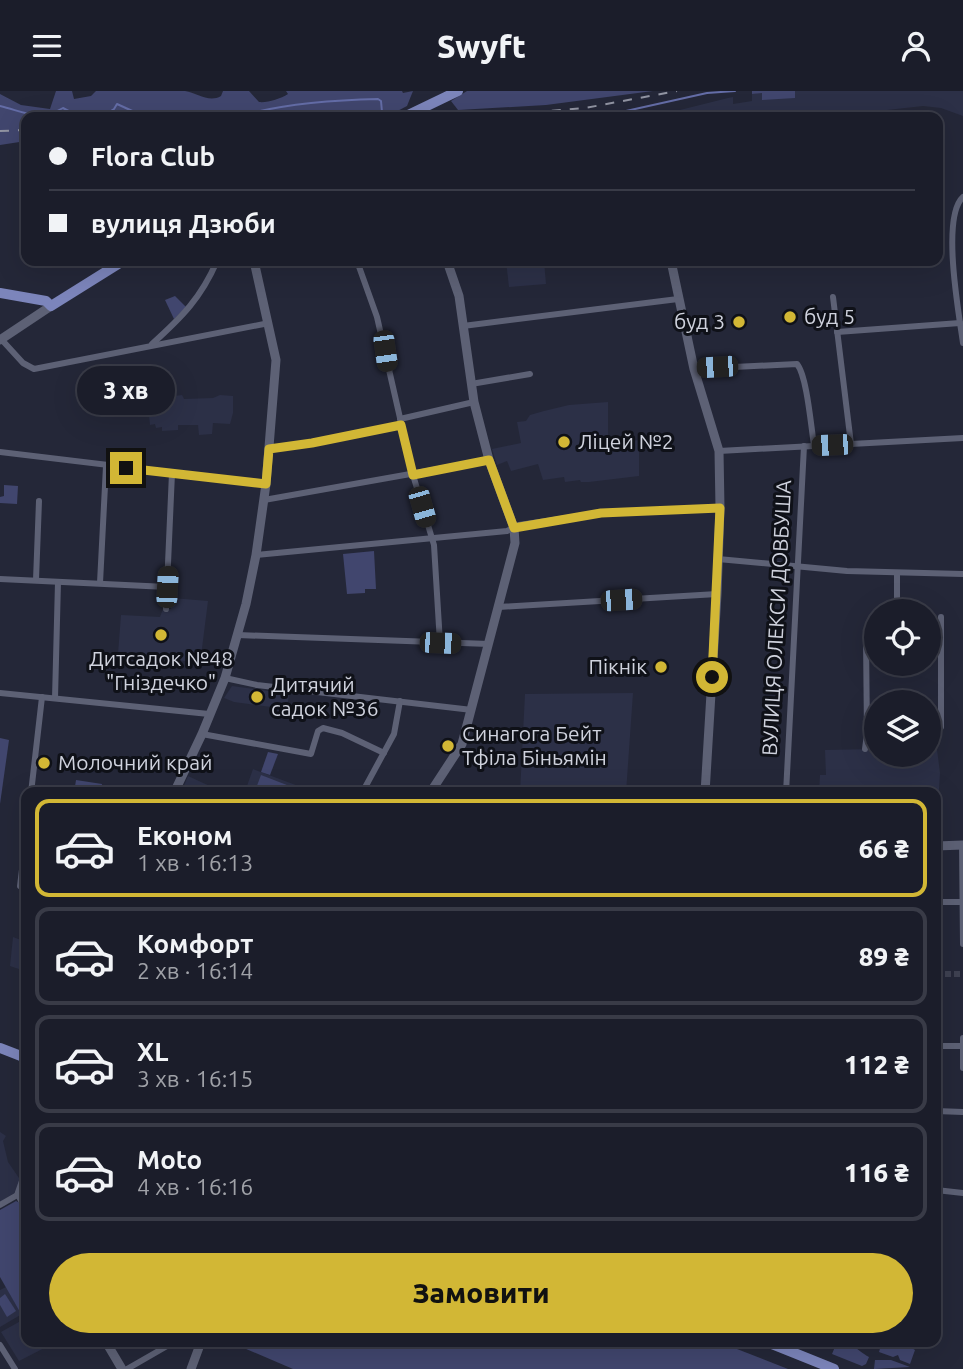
<!DOCTYPE html>
<html lang="uk">
<meta charset="utf-8">
<style>
:root{--surface:#1b1d2a;--page:#282a36;--text:#f1f3f6;--muted:#a0a2a8;--line:#393b47;--accent:#d2b735}
body{margin:0;font-family:Ubuntu,sans-serif;background:var(--page);color:var(--text);height:100vh;display:flex;flex-direction:column;font-size:26px;white-space:nowrap}
*{box-sizing:border-box;margin:0}
p{font-size:23px;color:var(--muted)}
.icon{flex:none;width:38px;height:38px;fill:none;stroke:currentColor;stroke-width:2;stroke-linecap:round;stroke-linejoin:round}
.map{position:relative;flex:1;overflow:hidden}
.panel{position:absolute;left:21px;top:696px;width:920px;height:560px;display:flex;flex-direction:column;background:var(--surface);border-radius:14px;box-shadow:0 7px 28px #0002,0 0 0 2px var(--line)}
.panel>*{flex:none}
.banner{position:absolute;left:21px;top:21px;width:922px;height:154px;border-radius:14px;box-shadow:0 7px 28px #0002,0 0 0 2px var(--line);display:grid;align-content:center;height:154px;padding:0 28px;background:var(--surface)}
.controls{position:absolute;left:864px;top:508px;display:grid;gap:14px}
.controls a{display:grid;place-items:center;width:77px;height:77px;border-radius:50%;background:var(--surface);box-shadow:0 7px 28px #0002,0 0 0 2px var(--line);font-size:35px}
.end{position:absolute;width:32px;height:32px;margin:-16px;border:9px solid #d2b735;background:#111;box-shadow:0 0 0 4px #111}
.from{border-radius:50%}
.bubble{position:absolute;height:49px;border-radius:24px;background:var(--surface);box-shadow:0 7px 28px #0002,0 0 0 2px var(--line);font-size:23px;font-weight:800;line-height:49px;text-align:center}
.car{position:absolute;width:21px;height:42px;margin:-21px -10px;border-radius:9px;box-shadow:0 0 5px 2px #0007;background:linear-gradient(#222 24%,#8ab4d8 0 40%,#222 0 76%,#8ab4d8 0 86%,#222 0)}
.banner b{display:flex;align-items:center;gap:24px;height:66px;font-size:26px}
.banner b+b{border-top:2px solid var(--line)}
.banner i{width:18px;height:18px;background:var(--text)}
ul{padding:12px 0 0;list-style:none}
li{display:flex;align-items:center;gap:21px;height:98px;margin:0 14px 10px;padding:0 14px;border:4px solid var(--line);border-radius:14px}
li div{flex:1}
li b{display:block;font-size:26px}
li em{font-style:normal;font-weight:800}
li.active{border-color:var(--accent)}
li>.icon{width:63px;height:63px;stroke-width:1.5}
.button{display:flex;gap:14px;margin-top:auto;padding:14px 28px}
.button a{flex:1;height:80px;border-radius:42px;background:var(--accent);color:#111;font-size:28px;font-weight:800;line-height:80px;text-align:center}
header{display:flex;justify-content:space-between;align-items:center;height:91px;padding:0 28px;background:var(--surface);font-size:32px;font-weight:800}
.map>svg:first-child{display:block}
</style>
<header><svg class="icon" aria-label="menu" viewBox="0 0 24 24"><path d="M4 6h16M4 12h16M4 18h16"/></svg>Swyft<svg class="icon" aria-label="person" viewBox="0 0 24 24"><circle cx="12" cy="8" r="4"/><path d="M4 21q1-7 8-7t8 7"/></svg></header>
<div class="map">
<svg width="963" height="1278" viewBox="0 0 963 1278">
<rect width="100%" height="100%" fill="#242738"/>
<g fill="#2c3047">
<polygon points="795,0 963,0 963,25 941,17 923,15 824,26 661,26 676,20 728,7 733,6 733,13 752,10 752,3 762,1 762,8 795,6"/>
<polygon points="506,170 544,170 546,193 509,196"/>
<polygon points="182,304 184,308 213,307 220,304 233,305 233,322 230,333 213,332 212,343 199,344 198,334 178,334 178,339 162,340 162,336 156,337 155,333 150,334 148,315 175,310 175,305"/>
<polygon points="608,311 608,352 639,349 639,385 589,391 581,391 580,389 565,391 564,386 543,389 538,373 511,380 507,370 497,374 492,358 521,352 517,331 526,330 530,324 544,320 569,314"/>
<polygon points="172,507 208,510 201,565 195,564 195,571 118,563 121,524 160,526 163,518 171,518"/>
<polygon points="232,595 289,603 287,618 234,611 224,607"/>
<polygon points="633,602 626,702 520,702 525,603"/>
<polygon points="929,651 936,651 938,666 940,682 938,714 936,714 936,702 819,702 820,684 826,684 825,659 877,658 877,663 929,663"/>
<polygon points="253,678 301,696 309,697 307,702 237,702 238,698 242,700 244,695 247,695"/>
<polygon points="188,685 214,697 225,702 181,702"/>
<polygon points="26,835 26,878 19,878 10,875 13,846 21,849"/>
<polygon points="0,1041 6,1045 3,1050 8,1071 21,1090 18,1100 0,1111"/>
<polygon points="6,1196 22,1223 0,1236 0,1199"/>
<polygon points="26,1227 26,1251 56,1251 19,1270 1,1241"/>
</g>
<g fill="#41466e">
<path d="M56,0H72L74,8L91,5L96,0C125,0 156,0 185,0C197,2 209,12 221,5L223,0H249L259,11C267,12 280,8 288,3L286,0H402L403,2L413,0L407,15L386,26H26V50L0,54V3L21,14L50,18Z"/>
<polygon points="467,0 653,0 546,14 458,19 451,10"/>
<polygon points="752,0 795,0 795,7 762,9 762,2 752,3"/>
<polygon points="175,205 186,216 174,228 165,209"/>
<polygon points="4,394 18,395 17,413 0,412 0,406 4,405"/>
<polygon points="374,460 376,498 365,498 365,502 347,503 343,463"/>
<polygon points="0,647 9,649 0,713"/>
<polygon points="268,661 278,663 270,684 261,681"/>
<polygon points="261,684 292,696 290,702 255,700"/>
<polygon points="76,689 102,693 101,702 74,702"/>
<polygon points="16,1110 20,1112 26,1122 26,1218 20,1221 0,1186 0,1119"/>
<polygon points="5,1203 16,1220 7,1226 0,1214 0,1207"/>
<polygon points="230,1251 719,1251 788,1278 293,1278"/>
<path d="M837,1251C854,1251 856,1259 869,1266L866,1273L862,1275L832,1263Z"/>
<polygon points="882,1251 912,1251 910,1256 915,1259 910,1273 900,1269 898,1264 893,1266 879,1261"/>
<polygon points="875,1269 891,1269 910,1276 874,1278"/>
</g>
<g fill="none" stroke-linecap="round" stroke-linejoin="round">
<g stroke="#646da7" stroke-width="2">
<path d="M0,15C25,21 39,31 63,17L80,26"/>
<polyline points="101,26 114,18 117,13 139,23 199,21 230,26"/>
<path d="M235,26C281,13 330,9 378,8L381,10L382,21"/>
<polyline points="599,26 707,2 735,0"/>
</g>
<polyline stroke="#3e4151" stroke-width="6" stroke-dasharray="6 3" stroke-linecap="butt" points="936,883 963,883"/>
<g stroke="#5d6175" stroke-width="6">
<path d="M963,106C941,126 959,223 963,252"/>
<polyline points="357,170 377,226 413,384 434,454 440,552"/>
<polyline points="448,171 461,170"/>
<polyline points="833,206 851,353"/>
<polyline points="463,235 678,208"/>
<polyline points="837,241 960,232"/>
<polyline points="1,248 23,272 34,278 269,232"/>
<path d="M152,253C182,226 201,207 217,170"/>
<path d="M694,278L797,273C807,285 811,336 814,354"/>
<polyline points="471,293 530,283"/>
<polyline points="400,328 474,311"/>
<polyline points="269,358 311,352 401,334"/>
<polyline points="719,360 963,347"/>
<polyline points="0,361 266,393"/>
<polyline points="264,409 489,369"/>
<polyline points="256,464 507,440 519,434 601,422 720,417"/>
<polyline points="718,468 847,480 963,483"/>
<polyline points="897,482 897,520"/>
<polyline points="0,488 167,496"/>
<polyline points="36,489 39,410"/>
<polyline points="100,492 106,375"/>
<polyline points="499,516 717,503"/>
<polyline points="166,518 172,382"/>
<polyline points="238,544 489,553"/>
<polyline points="225,587 257,594 472,619"/>
<polyline points="0,602 209,623"/>
<polyline points="55,607 58,491"/>
<polyline points="929,636 941,636 941,526"/>
<polyline points="202,643 311,663 318,640 323,637 342,642 384,662"/>
<polyline points="865,658 867,643 866,547 877,546"/>
<polyline points="31,702 42,606"/>
<polyline points="362,702 394,643 400,610"/>
<polyline points="786,702 804,355"/>
<polyline points="962,754 963,853"/>
<polyline points="20,795 26,745"/>
<polyline points="936,811 963,811"/>
<polyline points="963,947 963,977"/>
<polyline points="936,955 963,955"/>
<polyline points="936,1020 963,1021"/>
<polyline points="936,1099 963,1102"/>
<polyline points="0,1114 19,1103"/>
<polyline points="0,1254 15,1278"/>
<polyline points="127,1278 174,1251"/>
</g>
<g stroke="#5d6175" stroke-width="9">
<polyline points="671,170 694,278 719,360 720,417 717,503 705,702"/>
<polyline points="0,249 51,215"/>
<polyline points="174,702 202,643 225,587 246,513 256,464 266,393 276,269 254,170"/>
<polyline points="430,702 462,653 515,452 514,437 489,369 474,311 459,205 447,170"/>
<polyline points="936,755 963,754"/>
<polyline points="26,1083 19,1103 26,1115"/>
<polyline points="106,1251 122,1278"/>
<polyline points="191,1278 201,1251"/>
</g>
<g stroke="#7c85bb" stroke-width="10">
<polyline points="404,26 458,0"/>
<polyline points="0,202 46,210 51,215 123,170"/>
<polyline points="0,957 26,967"/>
<polyline points="767,1251 834,1278"/>
</g>
<g stroke="#9194a2" stroke-width="2" stroke-dasharray="9 9" stroke-linecap="butt">
<polyline points="408,26 499,24 585,17 677,0"/>
<polyline points="0,40 26,39"/>
</g>
</g>
<g fill="none" stroke-linecap="round" stroke-linejoin="round">
<polyline stroke="#d2b735" stroke-width="9" points="126,377 266,393 269,358 312,352 401,334 413,384 489,369 514,437 601,422 720,417 712,586"/>
</g>
<g fill="#d2b735" stroke="#0f1118" stroke-width="2.5">
<circle cx="790" cy="226" r="7"/>
<circle cx="739" cy="231" r="7"/>
<circle cx="564" cy="351" r="7"/>
<circle cx="161" cy="544" r="7"/>
<circle cx="661" cy="576" r="7"/>
<circle cx="257" cy="606" r="7"/>
<circle cx="448" cy="655" r="7"/>
<circle cx="44" cy="672" r="7"/>
</g>
<g text-anchor="middle" stroke-width="6" stroke-linejoin="round" paint-order="stroke">
<g font-size="21" fill="#cfd2dd" stroke="#0f1118" text-anchor="start">
<text x="804" y="233">буд 5</text>
<text x="725" y="238" text-anchor="end">буд 3</text>
<text x="578" y="358">Ліцей №2</text>
<text x="161" y="575" text-anchor="middle">Дитсадок №48<tspan x="161" dy="24">"Гніздечко"</tspan></text>
<text x="647" y="583" text-anchor="end">Пікнік</text>
<text x="271" y="601">Дитячий<tspan x="271" dy="24">садок №36</tspan></text>
<text x="462" y="650">Синагога Бейт<tspan x="462" dy="24">Тфіла Біньямін</tspan></text>
<text x="58" y="679">Молочний край</text>
</g>
<g font-size="21" fill="#cfd2dd" stroke="#0f1118">
<text transform="translate(777 527) rotate(-87)" y="7">ВУЛИЦЯ ОЛЕКСИ ДОВБУША</text>
</g>
</g>
</svg>
<div class="controls">
<a><svg class="icon" aria-label="locate" viewBox="0 0 24 24"><circle cx="12" cy="12" r="6"/><path d="M12 2v4M12 18v4M2 12h4M18 12h4"/></svg></a>
<a><svg class="icon" aria-label="layers" viewBox="0 0 24 24"><path d="M12 4l9 5-9 5-9-5zM3 14l9 5 9-5"/></svg></a>
</div>
<i class="end from" style="left:712px;top:586px"></i>
<i class="end" style="left:126px;top:377px"></i>
<div class="bubble" style="left:77px;top:275px;width:98px">3 хв</div>
<i class="car" style="left:385px;top:260px;rotate:172deg"></i>
<i class="car" style="left:717px;top:276px;rotate:267deg"></i>
<i class="car" style="left:832px;top:354px;rotate:268deg"></i>
<i class="car" style="left:422px;top:416px;rotate:164deg"></i>
<i class="car" style="left:167px;top:496px;rotate:3deg"></i>
<i class="car" style="left:621px;top:509px;rotate:86deg"></i>
<i class="car" style="left:440px;top:552px;rotate:92deg"></i>
<div class="banner">
<b><i class="from"></i>Flora Club</b>
<b><i></i>вулиця Дзюби</b>
</div>
<section class="panel">
<ul>
<li class="active"><svg class="icon" aria-label="car" viewBox="0 0 24 24"><path d="M5 17H2v-5l4-1 3-4h7l3 4 3 1v5h-3M9 17h6M6 11h13"/><circle cx="7" cy="17" r="2"/><circle cx="17" cy="17" r="2"/></svg><div><b>Економ</b><p>1 хв · 16:13</p></div><em>66 ₴</em></li>
<li><svg class="icon" aria-label="car" viewBox="0 0 24 24"><path d="M5 17H2v-5l4-1 3-4h7l3 4 3 1v5h-3M9 17h6M6 11h13"/><circle cx="7" cy="17" r="2"/><circle cx="17" cy="17" r="2"/></svg><div><b>Комфорт</b><p>2 хв · 16:14</p></div><em>89 ₴</em></li>
<li><svg class="icon" aria-label="car" viewBox="0 0 24 24"><path d="M5 17H2v-5l4-1 3-4h7l3 4 3 1v5h-3M9 17h6M6 11h13"/><circle cx="7" cy="17" r="2"/><circle cx="17" cy="17" r="2"/></svg><div><b>XL</b><p>3 хв · 16:15</p></div><em>112 ₴</em></li>
<li><svg class="icon" aria-label="car" viewBox="0 0 24 24"><path d="M5 17H2v-5l4-1 3-4h7l3 4 3 1v5h-3M9 17h6M6 11h13"/><circle cx="7" cy="17" r="2"/><circle cx="17" cy="17" r="2"/></svg><div><b>Moto</b><p>4 хв · 16:16</p></div><em>116 ₴</em></li>
</ul>
<div class="button"><a>Замовити</a></div>
</section>
</div>
